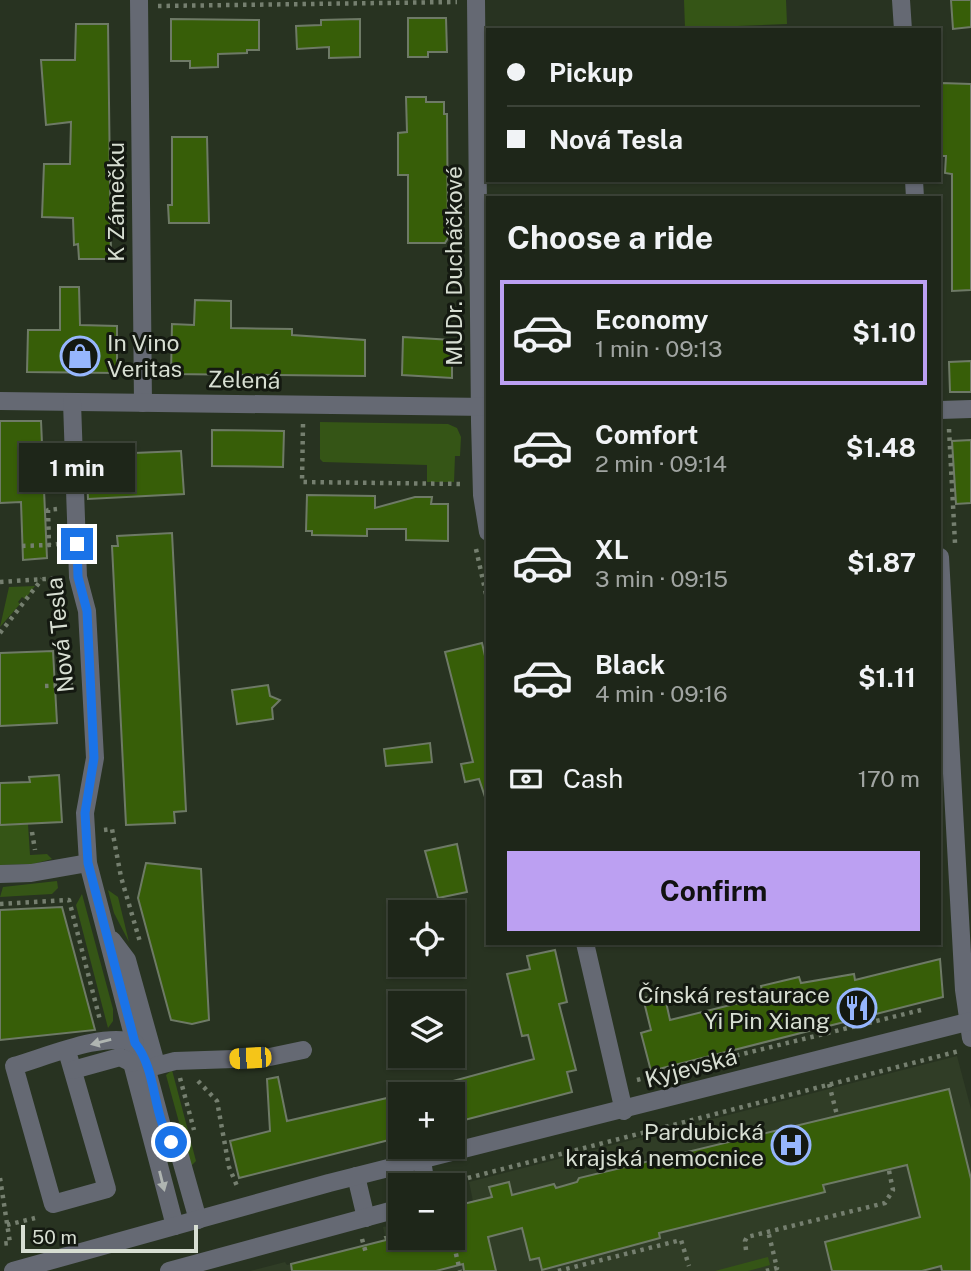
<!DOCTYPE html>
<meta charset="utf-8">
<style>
:root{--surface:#1e2619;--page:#262e22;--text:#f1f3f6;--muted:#a1a5a2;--line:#3c4338;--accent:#bca0f2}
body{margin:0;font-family:"Public Sans",sans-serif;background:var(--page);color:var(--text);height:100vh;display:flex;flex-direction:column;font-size:26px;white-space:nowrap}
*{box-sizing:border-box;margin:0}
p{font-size:23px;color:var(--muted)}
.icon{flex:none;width:38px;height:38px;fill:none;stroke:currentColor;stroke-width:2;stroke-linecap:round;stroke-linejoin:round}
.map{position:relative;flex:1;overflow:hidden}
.sheet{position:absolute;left:486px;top:196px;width:455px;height:749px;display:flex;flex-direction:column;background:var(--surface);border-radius:0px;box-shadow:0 2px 5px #0004,0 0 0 2px var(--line)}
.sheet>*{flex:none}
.guide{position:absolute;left:486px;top:28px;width:455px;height:154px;border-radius:0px;box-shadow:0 2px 5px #0004,0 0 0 2px var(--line);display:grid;align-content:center;height:154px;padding:0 21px;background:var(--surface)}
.buttons{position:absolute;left:388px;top:900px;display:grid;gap:14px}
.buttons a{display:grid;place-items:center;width:77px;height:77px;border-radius:0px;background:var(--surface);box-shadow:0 2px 5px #0004,0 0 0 2px var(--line);font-size:35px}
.scale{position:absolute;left:21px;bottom:18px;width:177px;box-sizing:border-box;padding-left:7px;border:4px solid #d7ded2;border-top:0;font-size:19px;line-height:24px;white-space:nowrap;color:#d7ded2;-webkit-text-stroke:5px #141911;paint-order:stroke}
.end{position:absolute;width:32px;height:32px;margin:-16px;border:9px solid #1a73e8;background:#fff;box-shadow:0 0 0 4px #fff}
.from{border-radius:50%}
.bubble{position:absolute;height:49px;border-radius:0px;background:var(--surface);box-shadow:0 2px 5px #0004,0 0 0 2px var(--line);font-size:23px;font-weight:700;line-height:49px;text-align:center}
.car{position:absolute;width:21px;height:42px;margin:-21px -10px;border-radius:9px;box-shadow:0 0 5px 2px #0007;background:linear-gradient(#f5c518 24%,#345 0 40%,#f5c518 0 76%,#345 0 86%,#f5c518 0)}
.guide b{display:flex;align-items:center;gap:24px;height:66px;font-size:26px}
.guide b+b{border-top:2px solid var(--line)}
.guide i{width:18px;height:18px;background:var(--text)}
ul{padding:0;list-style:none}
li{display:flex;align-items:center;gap:21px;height:105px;margin:0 14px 10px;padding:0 7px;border:4px solid transparent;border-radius:0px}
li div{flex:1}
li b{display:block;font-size:26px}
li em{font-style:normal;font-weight:700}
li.current{border-color:var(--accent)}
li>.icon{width:63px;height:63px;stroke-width:1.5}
h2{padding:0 21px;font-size:32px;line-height:84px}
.pay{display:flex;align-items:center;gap:18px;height:77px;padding:0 21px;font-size:26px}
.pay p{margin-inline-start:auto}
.primary-button{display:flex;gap:14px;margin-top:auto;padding:14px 21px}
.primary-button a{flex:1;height:80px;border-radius:0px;background:var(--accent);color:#111;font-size:28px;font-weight:700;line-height:80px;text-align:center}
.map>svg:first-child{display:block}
</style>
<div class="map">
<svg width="971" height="1271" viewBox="0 0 971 1271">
<rect width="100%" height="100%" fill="#283321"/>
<polygon fill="#303d26" points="957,1056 971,1109 971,1271 250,1271 285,1262 287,1265 361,1246 388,1247 383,1227 394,1225 395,1229 401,1228 401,1237 453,1237 453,1221 459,1220 455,1206 473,1201 469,1182"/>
<g fill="#355516">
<polygon points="684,0 786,0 787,24 685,28"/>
<polygon points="320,422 448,424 457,428 461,437 460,456 455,456 454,482 427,482 427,465 323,462 320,459"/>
<polygon points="35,586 25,599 22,597 18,602 20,604 0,627 9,587"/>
<polygon points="28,824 30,855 47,854 52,859 33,864 0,865 0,825"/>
<polygon points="57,881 58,888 52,894 0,897 3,887"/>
<polygon points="108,890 118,897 129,942 114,913"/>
<polygon points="82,894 113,1009 113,1021 108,1028 76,905"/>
<polygon points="172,1070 196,1161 191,1166 166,1075"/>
<polygon points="768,1257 770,1265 748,1271 715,1271"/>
</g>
<g fill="#375e08" stroke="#6e7a66" stroke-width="2">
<polygon points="951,0 971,0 971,27 953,29"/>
<polygon points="408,18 446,18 447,52 428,52 428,57 408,57"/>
<polygon points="171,19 259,20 259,50 247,50 247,53 218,54 218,67 190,68 190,61 171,61"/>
<polygon points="360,19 360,57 329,58 329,47 297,49 296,26 321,25 321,20"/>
<polygon points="76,24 108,24 111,259 79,259 78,244 74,245 73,218 42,217 44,164 70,164 71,122 46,125 41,60 75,60"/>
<polygon points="941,83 971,84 971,290 952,291 952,174 945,173 946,156 940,156"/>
<polygon points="406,97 426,97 426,102 444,102 444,114 447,114 448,238 445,243 408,243 408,175 398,175 398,133 407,132"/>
<polygon points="172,137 207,137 209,223 169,223 168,205 172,205"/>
<polygon points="60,287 79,287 80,325 117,326 117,373 27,372 28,330 60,330"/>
<polygon points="195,300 231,301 231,328 292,329 292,335 365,340 365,376 171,374 172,324 194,325"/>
<polygon points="403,337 452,340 452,378 402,375"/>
<polygon points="971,361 971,392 950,392 949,362"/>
<polygon points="0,421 41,421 47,558 23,560 21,502 0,503"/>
<polygon points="212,430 284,431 283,467 212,466"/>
<polygon points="971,440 971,503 956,504 952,441"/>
<polygon points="181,451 184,494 88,499 86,455"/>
<polygon points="307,495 375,496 375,508 415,497 432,497 431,504 448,504 448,541 406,540 406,529 367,529 367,536 312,535 312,531 306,531"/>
<polygon points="172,533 186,811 174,812 175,823 126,825 112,546 118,546 117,536"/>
<polygon points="482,643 488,669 488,796 485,797 479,779 465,782 461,764 473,762 445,652"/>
<polygon points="53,651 57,723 0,726 0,653"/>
<polygon points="268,685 270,696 280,700 272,708 273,719 237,724 232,690"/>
<polygon points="430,743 432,762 386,766 384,749"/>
<polygon points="59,775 62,822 0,825 0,783 30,782 29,777"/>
<polygon points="457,844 467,892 438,898 425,851"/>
<polygon points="146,863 201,869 209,1020 192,1024 171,1020 138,898"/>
<polygon points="62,907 95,1030 0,1040 0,910"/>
<polygon points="555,950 567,1002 559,1004 576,1070 567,1072 572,1092 453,1123 453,1081 534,1059 528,1035 522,1036 507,974 530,969 527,956"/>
<polygon points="940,959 943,997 651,1071 641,1033 651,1030 643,998 664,993 670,1020 763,997 761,986 799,977 801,983 854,974 855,980"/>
<polygon points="278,1077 287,1121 387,1098 397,1138 239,1178 230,1141 270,1131 267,1079"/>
<polygon points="949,1089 971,1179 971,1271 942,1271 941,1266 922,1271 832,1271 825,1242 920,1217 907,1165 823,1185 825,1192 659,1233 660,1238 542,1270 539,1258 530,1260 522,1228 488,1237 496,1271 464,1271 463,1264 436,1271 292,1271 291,1264 386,1240 385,1237 453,1237 453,1221 459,1220 455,1206 492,1197 489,1187 509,1182 512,1195 554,1184 556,1188 577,1182 579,1178"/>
</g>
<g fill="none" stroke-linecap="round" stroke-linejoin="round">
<g stroke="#757f6f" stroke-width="4.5" stroke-dasharray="3.5 5" stroke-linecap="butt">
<polyline points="158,6 457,2"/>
<polyline points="303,424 302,482 462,484"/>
<polyline points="949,429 955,543"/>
<polyline points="57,509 48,510 49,545 59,544"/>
<polyline points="22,546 49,545"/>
<polyline points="476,549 488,603"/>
<polyline points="0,582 59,578"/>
<polyline points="0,633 42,579"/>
<polyline points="45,686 73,685"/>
<polyline points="104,830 112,829 121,877 140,942"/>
<polyline points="32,832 35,850"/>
<polyline points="0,904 69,900 100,1020"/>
<polyline points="180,1078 194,1130"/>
<polyline points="637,1080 921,1010"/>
<polyline points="198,1081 217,1101 229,1167 237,1186"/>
<polyline points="829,1084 837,1115"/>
<polyline points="0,1178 10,1243 0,1244"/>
<polyline points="453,1186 464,1179 959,1051"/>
<polyline points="7,1225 35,1218"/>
<polyline points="452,1237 460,1271"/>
<polyline points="362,1239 366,1253"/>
<polyline points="746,1250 745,1241 747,1237 885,1203 893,1190 888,1166"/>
<polyline points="558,1271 681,1240 689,1266"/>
<polyline points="766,1271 777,1268 768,1231"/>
</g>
<g stroke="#656973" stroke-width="18">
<polyline points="139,0 143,403"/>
<polyline points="476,0 480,422 482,495 488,532"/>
<polyline points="901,0 903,30"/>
<polyline points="914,180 915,198"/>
<polyline points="0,401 488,407"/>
<polyline points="72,402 78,577 87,611 95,758 85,813 88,863 135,1043 144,1059 163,1130 179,1154"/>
<polyline points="940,410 971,409"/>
<polyline points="940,557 964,990 971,1038"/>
<polyline points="0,874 31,873 88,863"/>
<polyline points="112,940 127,960 156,1064"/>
<polyline points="585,943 624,1111"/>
<polyline points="135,1043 132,1063 175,1226"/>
<path d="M67,1051L107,1189L53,1204L14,1066C46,1057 105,1031 135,1043"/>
<polyline points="156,1066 175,1061 265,1058 303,1050"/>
<polyline points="73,1070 120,1057 132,1063"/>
<polyline points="176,1142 198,1220"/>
<polyline points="422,1161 426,1185"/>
<polyline points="356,1176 366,1218"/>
<polyline points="13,1271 329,1183 971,1021"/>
<polyline points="169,1271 401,1208"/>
</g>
</g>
<defs><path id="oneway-solid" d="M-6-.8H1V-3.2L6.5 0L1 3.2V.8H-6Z" transform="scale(1.75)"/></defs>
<g fill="#afb5b1">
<use href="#oneway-solid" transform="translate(101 1042) rotate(166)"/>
<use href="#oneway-solid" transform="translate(162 1181) rotate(76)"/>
</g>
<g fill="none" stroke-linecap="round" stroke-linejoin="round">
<path stroke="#1a73e8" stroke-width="9" d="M77,544L78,577L87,611L94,758L85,813L88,863L135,1043C157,1070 152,1113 171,1142"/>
</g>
<defs>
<symbol id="shop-ring" viewBox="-11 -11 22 22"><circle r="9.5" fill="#141911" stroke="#96b6fd" stroke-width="1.5"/><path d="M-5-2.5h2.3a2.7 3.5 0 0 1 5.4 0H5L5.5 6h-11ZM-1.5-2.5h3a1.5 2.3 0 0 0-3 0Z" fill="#96b6fd"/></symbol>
<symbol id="restaurant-ring" viewBox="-11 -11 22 22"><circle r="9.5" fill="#141911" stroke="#96b6fd" stroke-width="1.5"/><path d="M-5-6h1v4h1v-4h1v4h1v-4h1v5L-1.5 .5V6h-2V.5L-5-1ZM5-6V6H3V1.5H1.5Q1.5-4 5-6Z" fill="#96b6fd"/></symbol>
<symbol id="hospital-ring" viewBox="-11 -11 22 22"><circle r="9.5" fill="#141911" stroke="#96b6fd" stroke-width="1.5"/><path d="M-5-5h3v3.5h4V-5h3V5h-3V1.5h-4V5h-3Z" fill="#96b6fd"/></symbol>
</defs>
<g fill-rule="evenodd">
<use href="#shop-ring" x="58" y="334" width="44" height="44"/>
<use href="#restaurant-ring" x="835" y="986" width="44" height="44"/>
<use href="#hospital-ring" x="769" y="1123" width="44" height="44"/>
</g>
<g text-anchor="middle" stroke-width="6" stroke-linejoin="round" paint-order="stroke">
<g font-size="23" fill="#d7ded2" stroke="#141911">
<text transform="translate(116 202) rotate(-90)" y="8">K Zámečku</text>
<text transform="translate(454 266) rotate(-90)" y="8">MUDr. Ducháčkové</text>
<text transform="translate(244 380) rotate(1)" y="8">Zelená</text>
<text transform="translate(60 635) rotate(-96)" y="8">Nová Tesla</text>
<text transform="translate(691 1068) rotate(-15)" y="8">Kyjevská</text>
</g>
<g font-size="23" fill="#d7ded2" stroke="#141911" text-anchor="end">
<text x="107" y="351" text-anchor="start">In Vino<tspan x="107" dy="26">Veritas</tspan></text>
<text x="830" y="1003">Čínská restaurace<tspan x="830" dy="26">Yi Pin Xiang</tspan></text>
<text x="764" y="1140">Pardubická<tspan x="764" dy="26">krajská nemocnice</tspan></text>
</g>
</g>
</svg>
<div class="buttons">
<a><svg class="icon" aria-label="locate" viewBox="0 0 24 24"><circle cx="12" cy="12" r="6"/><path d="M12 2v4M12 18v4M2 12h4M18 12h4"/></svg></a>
<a><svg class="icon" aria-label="layers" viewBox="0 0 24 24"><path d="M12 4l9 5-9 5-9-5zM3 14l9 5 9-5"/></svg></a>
<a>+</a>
<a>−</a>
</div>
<div class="scale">50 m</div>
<i class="end from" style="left:171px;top:1142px"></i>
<i class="end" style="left:77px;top:544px"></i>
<div class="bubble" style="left:19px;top:443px;width:116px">1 min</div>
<i class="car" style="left:250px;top:1058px;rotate:267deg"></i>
<div class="guide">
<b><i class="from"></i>Pickup</b>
<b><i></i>Nová Tesla</b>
</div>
<section class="sheet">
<h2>Choose a ride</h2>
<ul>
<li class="current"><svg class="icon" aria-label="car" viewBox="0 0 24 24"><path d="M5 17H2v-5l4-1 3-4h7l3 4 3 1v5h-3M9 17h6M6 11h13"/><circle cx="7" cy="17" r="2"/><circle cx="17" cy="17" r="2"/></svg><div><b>Economy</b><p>1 min · 09:13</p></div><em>$1.10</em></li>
<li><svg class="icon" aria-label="car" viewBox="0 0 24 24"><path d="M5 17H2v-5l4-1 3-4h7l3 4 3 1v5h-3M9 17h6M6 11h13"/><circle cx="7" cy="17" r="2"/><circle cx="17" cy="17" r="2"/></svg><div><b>Comfort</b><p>2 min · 09:14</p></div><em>$1.48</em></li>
<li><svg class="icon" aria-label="car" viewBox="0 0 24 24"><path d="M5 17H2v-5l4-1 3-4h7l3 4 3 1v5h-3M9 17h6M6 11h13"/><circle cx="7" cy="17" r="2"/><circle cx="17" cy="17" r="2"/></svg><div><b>XL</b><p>3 min · 09:15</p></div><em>$1.87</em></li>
<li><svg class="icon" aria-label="car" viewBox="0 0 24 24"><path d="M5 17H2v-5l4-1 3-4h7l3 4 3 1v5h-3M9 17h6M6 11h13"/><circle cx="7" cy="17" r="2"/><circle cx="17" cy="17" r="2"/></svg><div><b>Black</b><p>4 min · 09:16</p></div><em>$1.11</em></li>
</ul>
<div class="pay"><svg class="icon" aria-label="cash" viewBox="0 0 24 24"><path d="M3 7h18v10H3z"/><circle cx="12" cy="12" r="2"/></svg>Cash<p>170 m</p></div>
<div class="primary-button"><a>Confirm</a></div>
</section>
</div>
